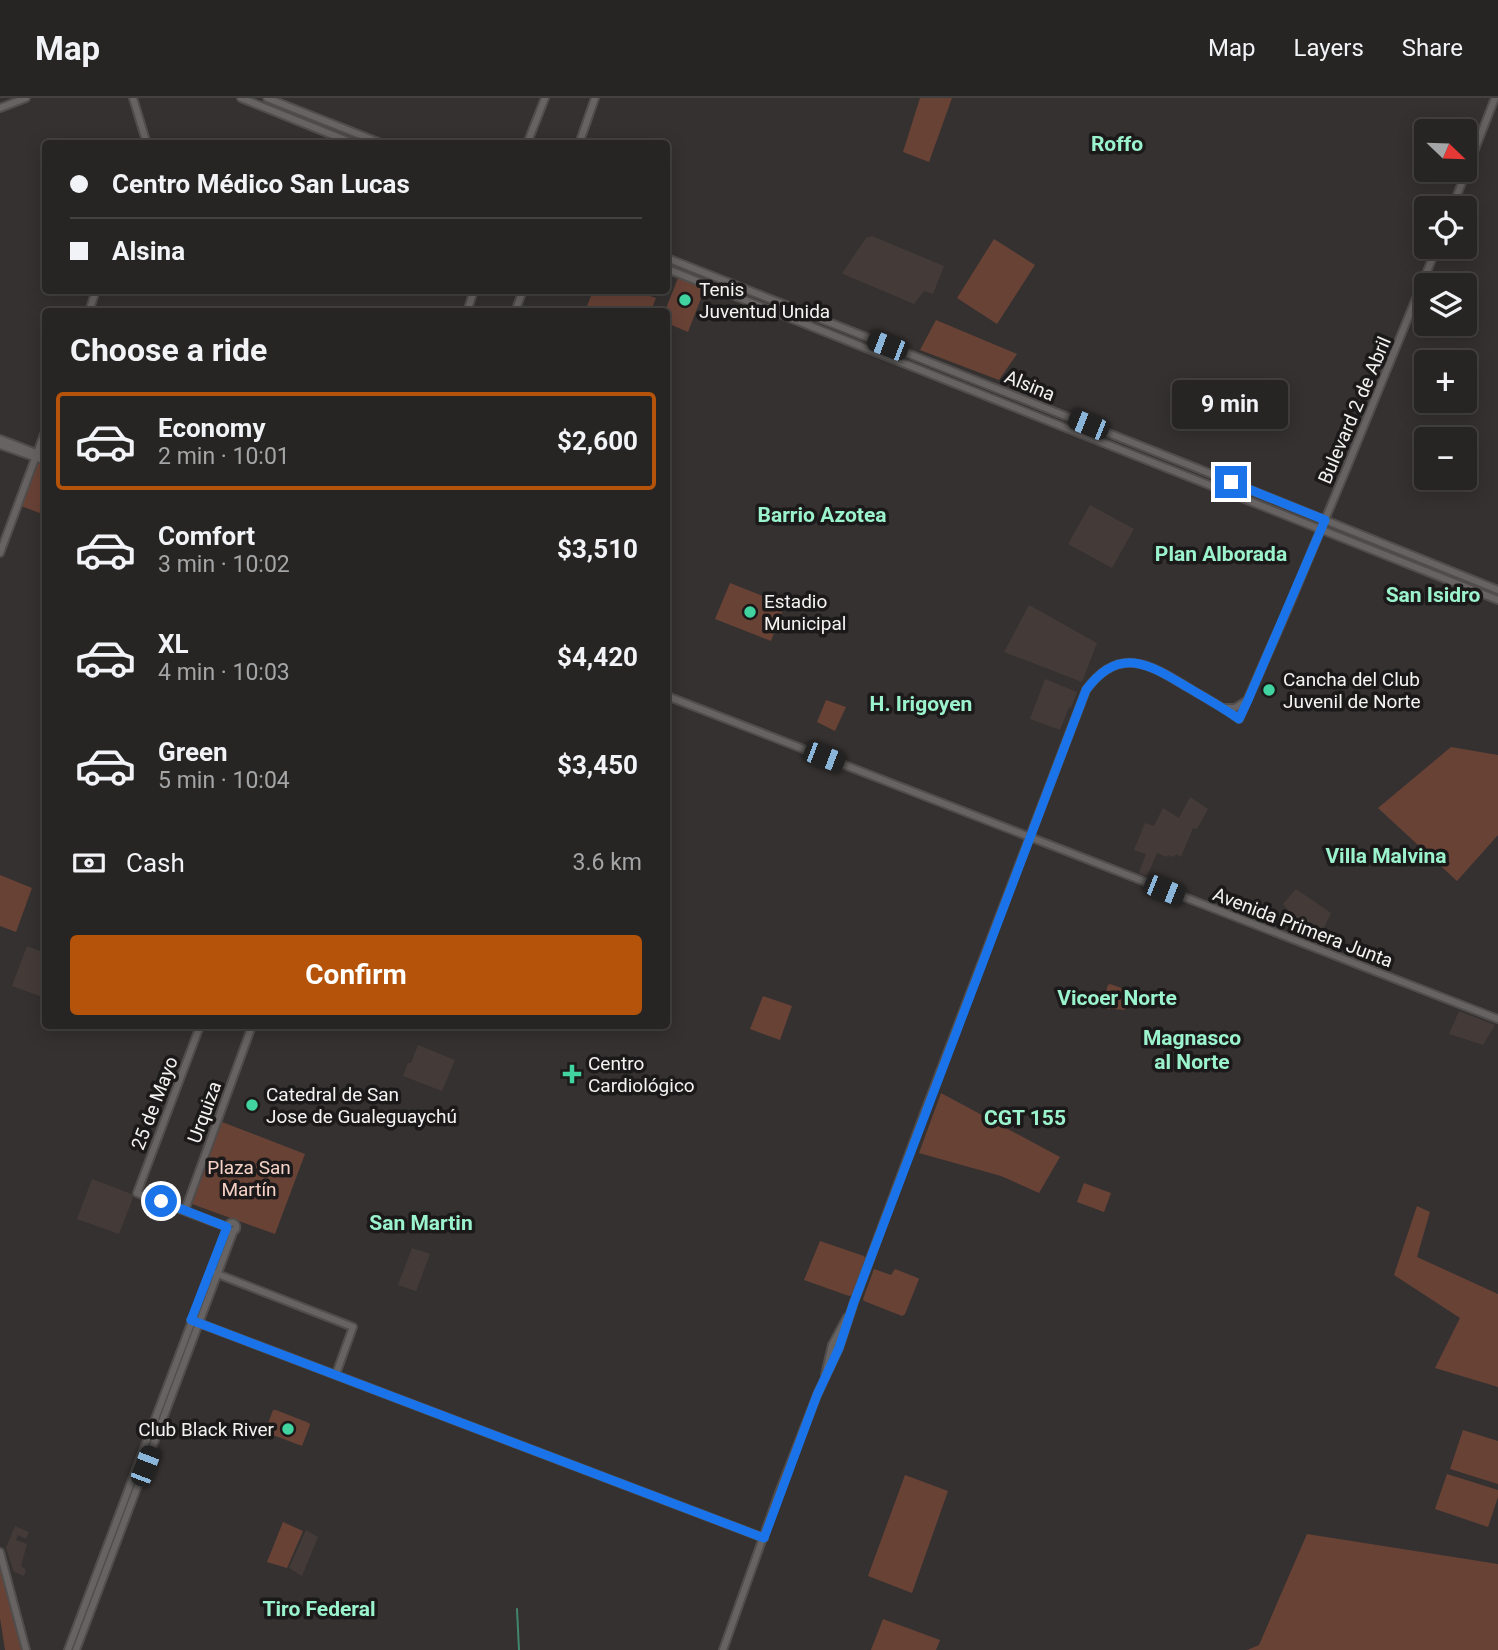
<!DOCTYPE html>
<meta charset="utf-8">
<style>
:root{--surface:#272524;--page:#333131;--text:#f1f3f6;--muted:#a4a5a6;--line:#434241;--accent:#b45309}
body{margin:0;font-family:Roboto,sans-serif;background:var(--page);color:var(--text);height:100vh;display:flex;flex-direction:column;font-size:26px;white-space:nowrap}
*{box-sizing:border-box;margin:0}
p{font-size:23px;color:var(--muted)}
.icon{flex:none;width:38px;height:38px;fill:none;stroke:currentColor;stroke-width:2;stroke-linecap:round;stroke-linejoin:round}
.map{position:relative;flex:1;overflow:hidden}
.panel{position:absolute;left:42px;top:210px;width:628px;height:721px;display:flex;flex-direction:column;background:var(--surface);border-radius:7px;box-shadow:0 4px 18px #0003,0 0 0 2px var(--line)}
.panel>*{flex:none}
.guide{position:absolute;left:42px;top:42px;width:628px;height:154px;border-radius:7px;box-shadow:0 4px 18px #0003,0 0 0 2px var(--line);display:grid;align-content:center;height:154px;padding:0 28px;background:var(--surface)}
.needle{width:46px;rotate:113deg}
.controls{position:absolute;left:1414px;top:21px;display:grid;gap:14px}
.controls a{display:grid;place-items:center;width:63px;height:63px;border-radius:7px;background:var(--surface);box-shadow:0 4px 18px #0003,0 0 0 2px var(--line);font-size:35px}
.end{position:absolute;width:32px;height:32px;margin:-16px;border:9px solid #1a73e8;background:#fff;box-shadow:0 0 0 4px #fff}
.from{border-radius:50%}
.bubble{position:absolute;height:49px;border-radius:7px;background:var(--surface);box-shadow:0 4px 18px #0003,0 0 0 2px var(--line);font-size:23px;font-weight:700;line-height:49px;text-align:center}
.car{position:absolute;width:21px;height:42px;margin:-21px -10px;border-radius:9px;box-shadow:0 0 5px 2px #0007;background:linear-gradient(#222 24%,#8ab4d8 0 40%,#222 0 76%,#8ab4d8 0 86%,#222 0)}
.guide b{display:flex;align-items:center;gap:24px;height:66px;font-size:26px}
.guide b+b{border-top:2px solid var(--line)}
.guide i{width:18px;height:18px;background:var(--text)}
ul{padding:0;list-style:none}
li{display:flex;align-items:center;gap:21px;height:98px;margin:0 14px 10px;padding:0 14px;border:4px solid transparent;border-radius:7px}
li div{flex:1}
li b{display:block;font-size:26px}
li em{font-style:normal;font-weight:700}
li.on{border-color:var(--accent)}
li>.icon{width:63px;height:63px;stroke-width:1.5}
h2{padding:0 28px;font-size:32px;line-height:84px}
.pay{display:flex;align-items:center;gap:18px;height:77px;padding:0 28px;font-size:26px}
.pay p{margin-inline-start:auto}
.button{display:flex;gap:14px;margin-top:auto;padding:14px 28px}
.button a{flex:1;height:80px;border-radius:7px;background:var(--accent);color:#fff;font-size:28px;font-weight:700;line-height:80px;text-align:center}
header{display:flex;align-items:center;gap:42px;box-sizing:border-box;height:98px;padding:0 35px;background:var(--surface);border-bottom:2px solid var(--line)}
header strong{font-size:33px}
nav{display:flex;gap:38px;margin-inline-start:auto;font-size:24px}
.map>svg:first-child{display:block}
</style>
<header>
<strong>Map</strong>
<nav><a>Map</a><a>Layers</a><a>Share</a></nav>
</header>
<div class="map">
<svg width="1498" height="1552" viewBox="0 0 1498 1552">
<rect width="100%" height="100%" fill="#343130"/>
<g fill="#443b38">
<polygon points="872,138 944,168 933,196 924,193 914,206 843,176 843,174 866,140"/>
<polygon points="1090,407 1134,431 1112,470 1068,446"/>
<polygon points="1029,507 1097,545 1082,584 1004,554"/>
<polygon points="1045,581 1077,594 1071,610 1069,609 1060,632 1030,621"/>
<polygon points="1190,699 1208,711 1197,731 1193,730 1181,759 1176,756 1174,759 1168,757 1167,759 1157,755 1147,778 1139,775 1146,756 1134,752 1145,725 1154,728 1163,710 1179,720"/>
<polygon points="1296,791 1331,815 1316,846 1310,843 1298,824 1283,806"/>
<polygon points="27,848 45,855 45,900 12,888"/>
<polygon points="1459,913 1495,927 1483,947 1449,936"/>
<polygon points="418,947 455,962 442,993 403,978 408,965 411,965"/>
<polygon points="92,1081 134,1097 119,1136 77,1121"/>
<polygon points="412,1150 430,1156 416,1193 398,1187"/>
<polygon points="15,1428 29,1434 26,1441 18,1437 16,1442 27,1446 21,1468 26,1472 24,1478 14,1474 6,1450"/>
<polygon points="306,1432 318,1439 302,1478 289,1470"/>
</g>
<g fill="#694236">
<polygon points="920,0 952,0 929,64 903,54"/>
<polygon points="994,141 1035,167 997,226 957,200"/>
<polygon points="678,180 705,190 688,234 667,225 667,214 665,213"/>
<polygon points="593,193 635,193 656,200 651,213 585,213"/>
<polygon points="936,222 1017,256 999,282 920,252"/>
<polygon points="38,364 45,367 45,417 21,408"/>
<polygon points="730,485 785,507 771,543 715,521"/>
<polygon points="826,602 846,609 835,633 817,624"/>
<polygon points="1451,649 1498,657 1498,737 1457,783 1378,710"/>
<polygon points="0,777 32,790 16,834 0,828"/>
<polygon points="1110,886 1130,893 1131,894 1125,912 1103,910 1101,907 1108,887"/>
<polygon points="763,898 792,908 780,942 750,931"/>
<polygon points="941,995 1060,1059 1039,1095 1001,1078 919,1055"/>
<polygon points="222,1024 305,1056 275,1136 192,1106"/>
<polygon points="1084,1085 1111,1095 1104,1114 1077,1104"/>
<polygon points="1417,1108 1430,1114 1417,1159 1498,1196 1498,1289 1435,1270 1460,1220 1394,1177"/>
<polygon points="820,1143 864,1158 866,1162 852,1197 849,1198 804,1182"/>
<polygon points="874,1171 891,1177 895,1171 918,1180 919,1181 905,1216 902,1218 864,1203 863,1201"/>
<polygon points="273,1312 276,1312 309,1325 310,1327 302,1348 265,1334"/>
<polygon points="1463,1332 1498,1343 1498,1386 1450,1371"/>
<polygon points="1447,1376 1498,1392 1498,1399 1488,1429 1435,1411"/>
<polygon points="905,1377 948,1393 912,1495 868,1478"/>
<polygon points="283,1424 303,1433 287,1470 267,1464"/>
<polygon points="1307,1436 1498,1466 1498,1552 1247,1552 1259,1547"/>
<polygon points="0,1463 20,1535 23,1552 5,1552 0,1520"/>
<polygon points="883,1521 940,1542 936,1552 871,1552"/>
</g>
<g fill="none" stroke-linecap="round" stroke-linejoin="round">
<polyline stroke="#42866b" stroke-width="2" points="517,1511 519,1552"/>
<defs>
<g id="secondary">
<polyline points="133,0 147,46"/>
<polyline points="241,0 355,46"/>
<polyline points="267,0 383,46"/>
<polyline points="0,10 26,0"/>
<polyline points="527,46 545,0"/>
<polyline points="579,46 595,0"/>
<polyline points="1452,110 1495,0"/>
<polyline points="667,160 1189,367 1498,492"/>
<polyline points="667,171 1498,502"/>
<polyline points="89,214 96,192"/>
<polyline points="467,214 474,192"/>
<polyline points="515,214 523,192"/>
<polyline points="0,341 46,359"/>
<polyline points="0,347 46,363"/>
<polyline points="0,455 46,331"/>
<polyline points="667,598 1498,921"/>
<polyline points="1224,610 1235,610 1246,603"/>
<polyline points="200,928 137,1095 227,1129"/>
<polyline points="185,1112 252,928"/>
<circle cx="232" cy="1129" r="4.5"/>
<polyline points="215,1175 353,1229 336,1276"/>
<polyline points="191,1222 764,1440"/>
<polyline points="825,1277 832,1247 847,1219"/>
<polyline points="0,1454 26,1552"/>
<polyline points="68,1552 227,1130"/>
<polyline points="76,1552 234,1132"/>
<path d="M723,1552L780,1392L817,1297L839,1250L854,1204L925,1013L1086,592C1120,545 1153,568 1192,592C1208,601 1224,610 1239,621L1288,510L1345,374L1437,149"/>
</g>
</defs>
<use href="#secondary" stroke="#504d4c" stroke-width="10"/>
<use href="#secondary" stroke="#666362" stroke-width="6"/>
</g>
<g fill="none" stroke-linecap="round" stroke-linejoin="round">
<path stroke="#1a73e8" stroke-width="9" d="M161,1103L227,1129L191,1222L764,1440L817,1297L839,1250L854,1204L1086,592C1119,547 1149,566 1187,589C1204,599 1222,609 1239,621L1248,602L1325,422L1231,384"/>
</g>
<g fill="#41d4a1" stroke="#1b1919" stroke-width="2.5">
<circle cx="685" cy="202" r="7"/>
<circle cx="750" cy="514" r="7"/>
<circle cx="1269" cy="592" r="7"/>
<path d="M568.5 965.5h7v7h7v7h-7v7h-7v-7h-7v-7h7z"/>
<circle cx="252" cy="1007" r="7"/>
<circle cx="288" cy="1331" r="7"/>
</g>
<g text-anchor="middle" stroke-width="7" stroke-linejoin="round" paint-order="stroke">
<g font-size="19" fill="#f5f3f2" stroke="#1b1919" text-anchor="start">
<text x="699" y="198">Tenis<tspan x="699" dy="22">Juventud Unida</tspan></text>
<text x="764" y="510">Estadio<tspan x="764" dy="22">Municipal</tspan></text>
<text x="1283" y="588">Cancha del Club<tspan x="1283" dy="22">Juvenil de Norte</tspan></text>
<text x="588" y="972">Centro<tspan x="588" dy="22">Cardiológico</tspan></text>
<text x="266" y="1003">Catedral de San<tspan x="266" dy="22">Jose de Gualeguaychú</tspan></text>
<text x="274" y="1338" text-anchor="end">Club Black River</text>
</g>
<g font-size="19" fill="#f5f3f2" stroke="#1b1919">
<text transform="translate(1030 287) rotate(22)" y="7">Alsina</text>
<text transform="translate(1354 312) rotate(-67)" y="7">Bulevard 2 de Abril</text>
<text transform="translate(1303 829) rotate(21)" y="7">Avenida Primera Junta</text>
<text transform="translate(154 1005) rotate(-69)" y="7">25 de Mayo</text>
<text transform="translate(204 1014) rotate(-70)" y="7">Urquiza</text>
</g>
<g font-size="19" fill="#f6d1c6" stroke="#1b1919">
<text x="249" y="1076">Plaza San<tspan x="249" dy="22">Martín</tspan></text>
</g>
<g font-size="21" font-weight="bold" fill="#9bf3cd" stroke="#1b1919">
<text x="1117" y="53">Roffo</text>
<text x="822" y="424">Barrio Azotea</text>
<text x="1221" y="463">Plan Alborada</text>
<text x="1433" y="504">San Isidro</text>
<text x="921" y="613">H. Irigoyen</text>
<text x="1386" y="765">Villa Malvina</text>
<text x="1117" y="907">Vicoer Norte</text>
<text x="1192" y="947">Magnasco<tspan x="1192" dy="24">al Norte</tspan></text>
<text x="1025" y="1027">CGT 155</text>
<text x="421" y="1132">San Martin</text>
<text x="319" y="1518">Tiro Federal</text>
</g>
</g>
</svg>
<div class="controls">
<a><svg class="needle" viewBox="-14 -14 28 28"><path d="M0-13l5 13h-10z" fill="#e53935"/><path d="M0 13l5-13h-10z" fill="#a4a5a6"/></svg></a>
<a><svg class="icon" aria-label="locate" viewBox="0 0 24 24"><circle cx="12" cy="12" r="6"/><path d="M12 2v4M12 18v4M2 12h4M18 12h4"/></svg></a>
<a><svg class="icon" aria-label="layers" viewBox="0 0 24 24"><path d="M12 4l9 5-9 5-9-5zM3 14l9 5 9-5"/></svg></a>
<a>+</a>
<a>−</a>
</div>
<i class="end from" style="left:161px;top:1103px"></i>
<i class="end" style="left:1231px;top:384px"></i>
<div class="bubble" style="left:1172px;top:282px;width:116px">9 min</div>
<i class="car" style="left:887px;top:248px;rotate:291deg"></i>
<i class="car" style="left:1088px;top:327px;rotate:292deg"></i>
<i class="car" style="left:824px;top:659px;rotate:111deg"></i>
<i class="car" style="left:1164px;top:792px;rotate:112deg"></i>
<i class="car" style="left:145px;top:1368px;rotate:21deg"></i>
<div class="guide">
<b><i class="from"></i>Centro Médico San Lucas</b>
<b><i></i>Alsina</b>
</div>
<section class="panel">
<h2>Choose a ride</h2>
<ul>
<li class="on"><svg class="icon" aria-label="car" viewBox="0 0 24 24"><path d="M5 17H2v-5l4-1 3-4h7l3 4 3 1v5h-3M9 17h6M6 11h13"/><circle cx="7" cy="17" r="2"/><circle cx="17" cy="17" r="2"/></svg><div><b>Economy</b><p>2 min · 10:01</p></div><em>$2,600</em></li>
<li><svg class="icon" aria-label="car" viewBox="0 0 24 24"><path d="M5 17H2v-5l4-1 3-4h7l3 4 3 1v5h-3M9 17h6M6 11h13"/><circle cx="7" cy="17" r="2"/><circle cx="17" cy="17" r="2"/></svg><div><b>Comfort</b><p>3 min · 10:02</p></div><em>$3,510</em></li>
<li><svg class="icon" aria-label="car" viewBox="0 0 24 24"><path d="M5 17H2v-5l4-1 3-4h7l3 4 3 1v5h-3M9 17h6M6 11h13"/><circle cx="7" cy="17" r="2"/><circle cx="17" cy="17" r="2"/></svg><div><b>XL</b><p>4 min · 10:03</p></div><em>$4,420</em></li>
<li><svg class="icon" aria-label="car" viewBox="0 0 24 24"><path d="M5 17H2v-5l4-1 3-4h7l3 4 3 1v5h-3M9 17h6M6 11h13"/><circle cx="7" cy="17" r="2"/><circle cx="17" cy="17" r="2"/></svg><div><b>Green</b><p>5 min · 10:04</p></div><em>$3,450</em></li>
</ul>
<div class="pay"><svg class="icon" aria-label="cash" viewBox="0 0 24 24"><path d="M3 7h18v10H3z"/><circle cx="12" cy="12" r="2"/></svg>Cash<p>3.6 km</p></div>
<div class="button"><a>Confirm</a></div>
</section>
</div>
